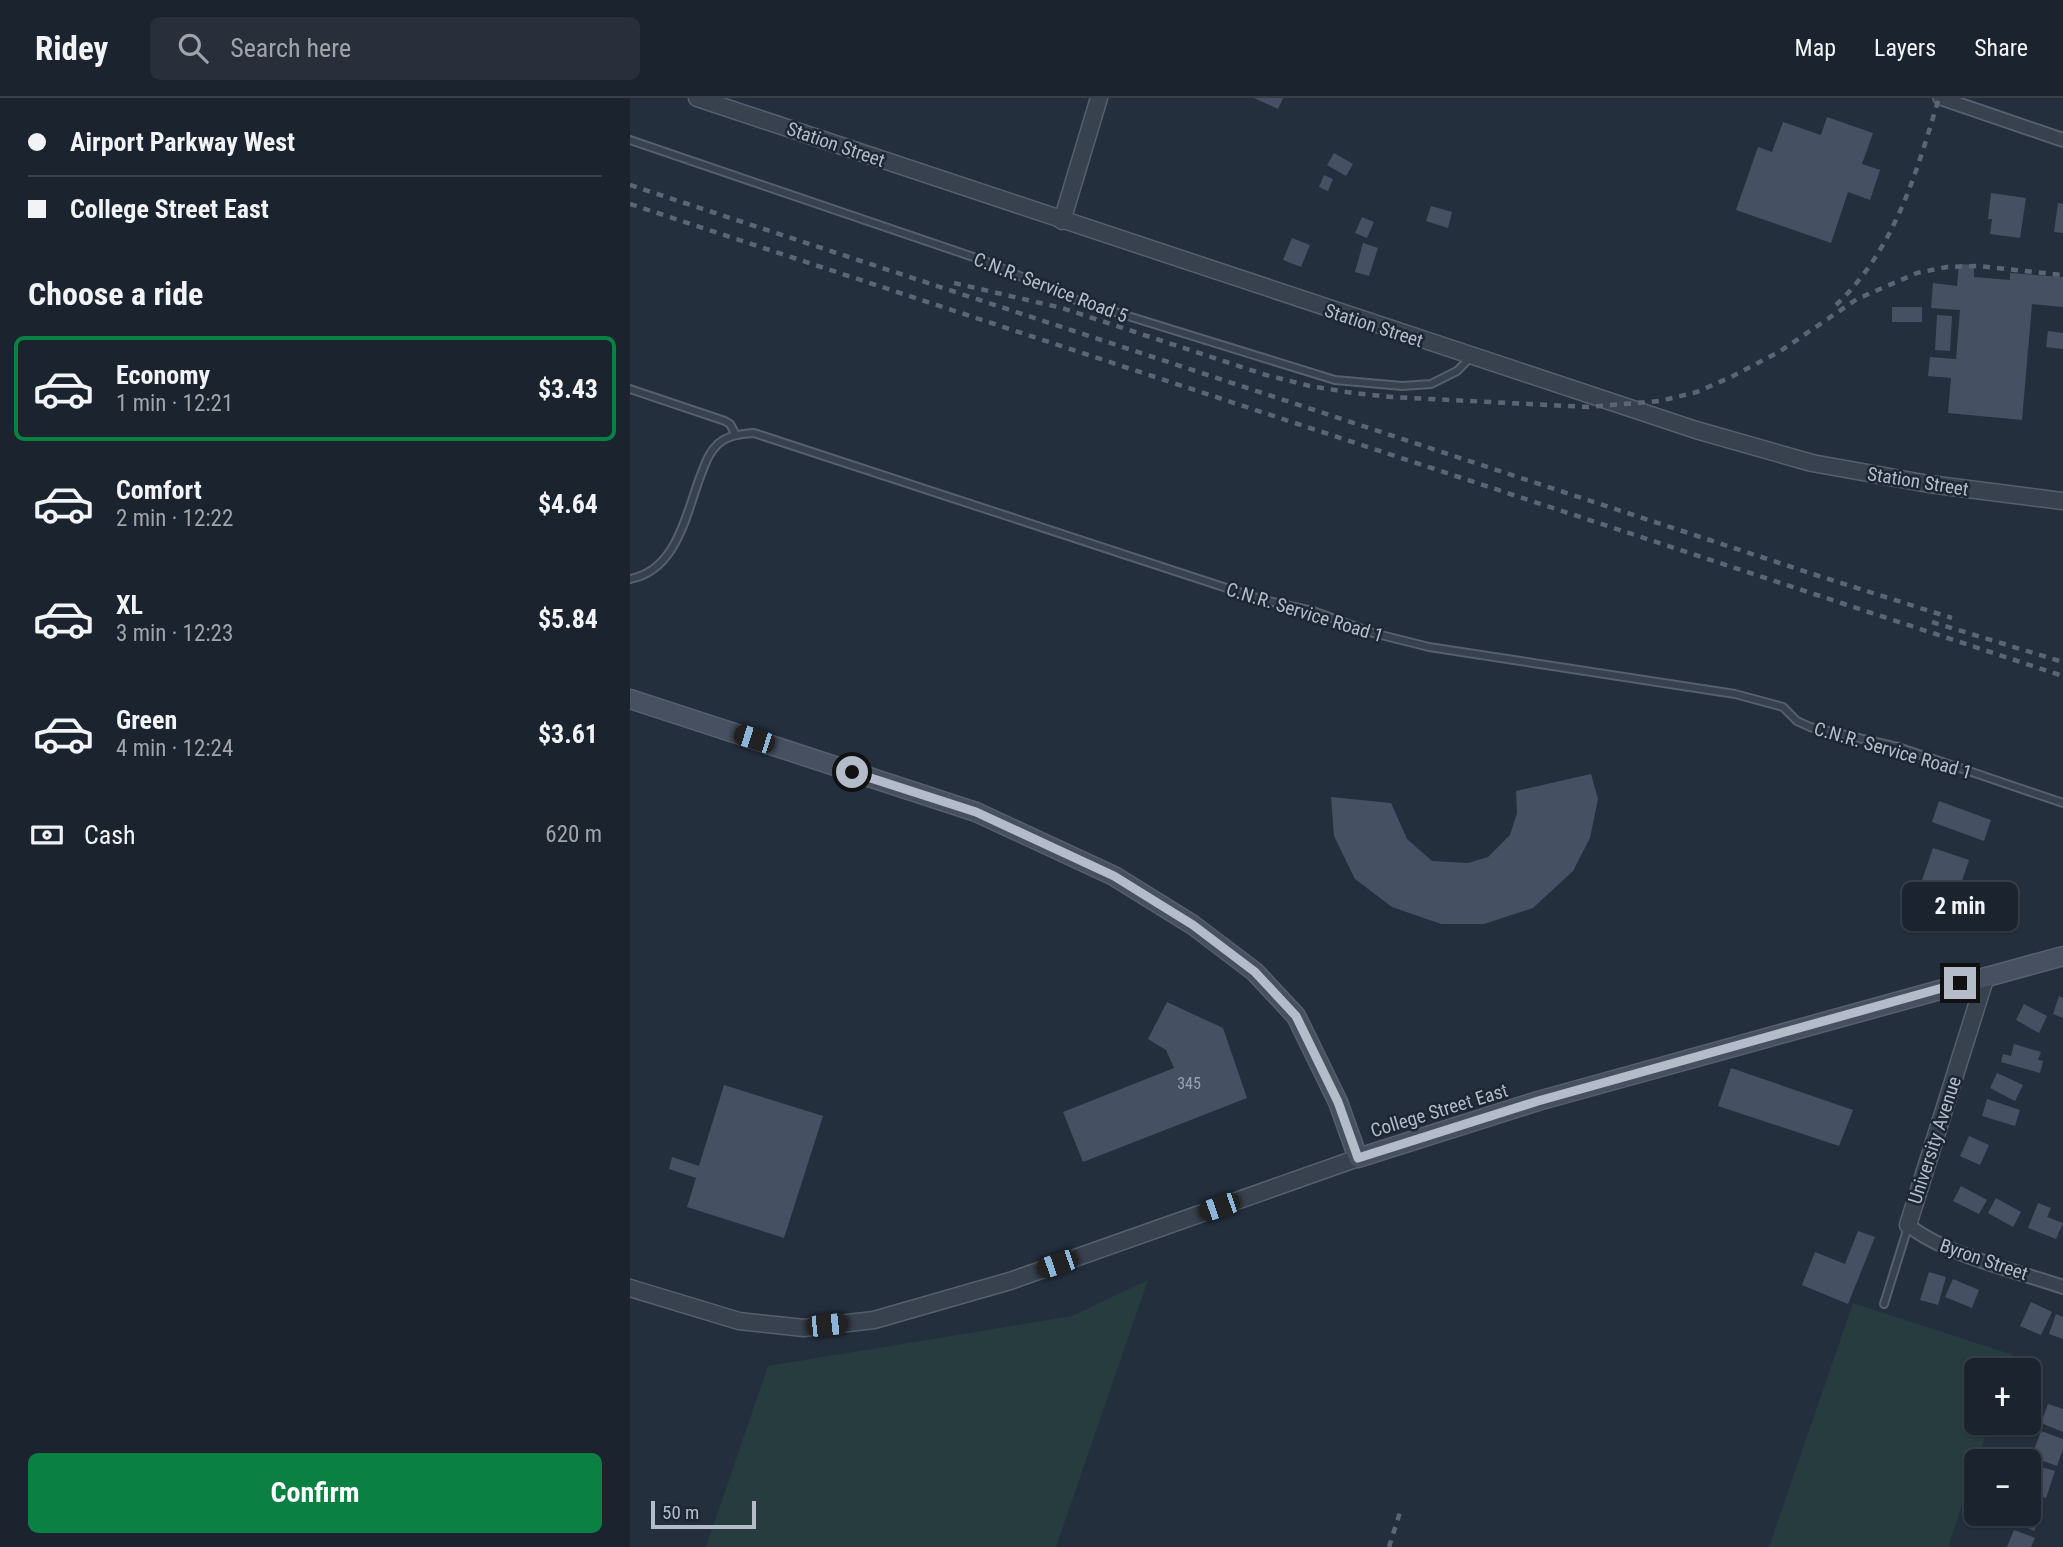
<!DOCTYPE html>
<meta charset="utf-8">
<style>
:root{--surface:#1b232e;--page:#282f3a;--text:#f1f3f6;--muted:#a0a4aa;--line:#39404a;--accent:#0b8043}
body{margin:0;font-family:"Roboto Condensed",sans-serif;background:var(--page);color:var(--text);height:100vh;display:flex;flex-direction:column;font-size:26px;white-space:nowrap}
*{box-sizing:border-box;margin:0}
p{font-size:23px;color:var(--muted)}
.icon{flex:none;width:38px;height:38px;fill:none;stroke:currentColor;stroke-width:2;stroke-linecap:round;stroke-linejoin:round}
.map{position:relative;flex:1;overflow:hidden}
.drawer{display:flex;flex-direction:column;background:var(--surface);width:630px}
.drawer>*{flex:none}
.hud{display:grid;align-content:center;height:154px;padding:0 28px;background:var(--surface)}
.tools{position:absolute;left:1334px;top:1260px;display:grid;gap:14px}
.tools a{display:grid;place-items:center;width:77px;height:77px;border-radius:10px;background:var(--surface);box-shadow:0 2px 5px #0004,0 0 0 2px var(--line);font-size:35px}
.scale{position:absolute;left:21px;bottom:18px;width:105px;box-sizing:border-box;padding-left:7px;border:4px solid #b4bcc9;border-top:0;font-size:19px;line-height:24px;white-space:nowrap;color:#b4bcc9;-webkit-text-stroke:5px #1d2633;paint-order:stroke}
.end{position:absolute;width:32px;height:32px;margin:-16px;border:9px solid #b4bcc9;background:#111;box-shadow:0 0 0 4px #111}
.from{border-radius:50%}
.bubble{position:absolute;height:49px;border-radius:10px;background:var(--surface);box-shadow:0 2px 5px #0004,0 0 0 2px var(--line);font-size:23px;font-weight:700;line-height:49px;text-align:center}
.car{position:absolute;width:21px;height:42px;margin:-21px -10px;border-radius:9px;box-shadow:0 0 5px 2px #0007;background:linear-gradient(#222 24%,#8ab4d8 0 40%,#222 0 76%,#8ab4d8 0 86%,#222 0)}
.hud b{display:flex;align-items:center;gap:24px;height:66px;font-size:26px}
.hud b+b{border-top:2px solid var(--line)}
.hud i{width:18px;height:18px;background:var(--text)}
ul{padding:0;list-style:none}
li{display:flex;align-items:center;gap:21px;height:105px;margin:0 14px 10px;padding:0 14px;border:4px solid transparent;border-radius:10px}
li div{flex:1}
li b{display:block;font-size:26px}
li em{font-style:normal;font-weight:700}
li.active{border-color:var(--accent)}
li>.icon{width:63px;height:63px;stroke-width:1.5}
h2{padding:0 28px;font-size:32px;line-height:84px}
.pay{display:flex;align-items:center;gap:18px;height:77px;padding:0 28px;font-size:26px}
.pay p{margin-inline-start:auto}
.action{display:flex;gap:14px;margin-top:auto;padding:14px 28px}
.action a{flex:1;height:80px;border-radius:10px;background:var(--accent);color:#fff;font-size:28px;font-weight:700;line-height:80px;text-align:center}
header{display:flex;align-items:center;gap:42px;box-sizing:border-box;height:98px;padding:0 35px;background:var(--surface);border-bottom:2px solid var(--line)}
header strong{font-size:33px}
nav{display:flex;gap:38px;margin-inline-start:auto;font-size:24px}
.search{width:490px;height:63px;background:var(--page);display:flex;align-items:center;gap:18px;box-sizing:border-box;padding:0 24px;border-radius:10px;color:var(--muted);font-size:26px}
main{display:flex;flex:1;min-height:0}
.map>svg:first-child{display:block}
</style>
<header>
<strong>Ridey</strong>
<div class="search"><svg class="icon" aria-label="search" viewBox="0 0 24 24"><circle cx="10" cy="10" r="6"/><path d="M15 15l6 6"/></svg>Search here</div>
<nav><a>Map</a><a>Layers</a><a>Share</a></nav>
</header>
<main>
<section class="drawer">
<div class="hud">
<b><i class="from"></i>Airport Parkway West</b>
<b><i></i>College Street East</b>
</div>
<h2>Choose a ride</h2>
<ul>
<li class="active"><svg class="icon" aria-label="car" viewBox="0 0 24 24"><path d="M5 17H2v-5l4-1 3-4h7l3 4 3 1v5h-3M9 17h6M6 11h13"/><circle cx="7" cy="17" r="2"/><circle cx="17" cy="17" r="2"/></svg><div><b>Economy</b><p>1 min · 12:21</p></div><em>$3.43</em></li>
<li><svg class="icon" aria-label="car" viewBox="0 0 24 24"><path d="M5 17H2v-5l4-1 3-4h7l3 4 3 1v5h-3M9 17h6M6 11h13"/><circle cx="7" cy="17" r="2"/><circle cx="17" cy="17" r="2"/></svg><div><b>Comfort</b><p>2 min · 12:22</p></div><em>$4.64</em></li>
<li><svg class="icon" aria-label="car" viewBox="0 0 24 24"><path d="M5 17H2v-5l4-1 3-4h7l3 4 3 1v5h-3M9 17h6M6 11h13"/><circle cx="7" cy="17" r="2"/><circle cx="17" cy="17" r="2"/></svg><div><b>XL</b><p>3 min · 12:23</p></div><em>$5.84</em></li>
<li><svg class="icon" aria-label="car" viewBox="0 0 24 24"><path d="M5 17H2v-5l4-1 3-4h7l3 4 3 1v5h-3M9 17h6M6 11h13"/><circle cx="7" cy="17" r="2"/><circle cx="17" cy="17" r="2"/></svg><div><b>Green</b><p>4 min · 12:24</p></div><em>$3.61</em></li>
</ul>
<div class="pay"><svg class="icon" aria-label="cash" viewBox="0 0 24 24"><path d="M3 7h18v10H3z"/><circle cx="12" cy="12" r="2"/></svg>Cash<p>620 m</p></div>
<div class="action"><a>Confirm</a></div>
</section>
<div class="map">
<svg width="1433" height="1449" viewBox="0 0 1433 1449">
<rect width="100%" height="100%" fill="#242f3e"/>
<g fill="#263c3f">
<polygon points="518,1182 426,1449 76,1449 138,1268 442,1218"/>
<polygon points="1223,1205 1383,1257 1378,1272 1346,1272 1346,1325 1360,1325 1318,1449 1139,1449"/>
</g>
<g fill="#455162">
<polygon points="624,0 653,0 648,11"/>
<polygon points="1197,19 1243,35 1232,66 1250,72 1240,102 1218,94 1201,145 1106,112 1128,49 1142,54 1153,24 1191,37"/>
<polygon points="704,55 723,66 716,78 697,67"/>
<polygon points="694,77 703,81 698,93 689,89"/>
<polygon points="1361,95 1396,100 1390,140 1360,136 1362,121 1358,121"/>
<polygon points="1428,105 1433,106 1433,135 1424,134"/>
<polygon points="801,108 822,114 818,130 796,123"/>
<polygon points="732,119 744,124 737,140 725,135"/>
<polygon points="662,140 680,147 671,169 653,162"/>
<polygon points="733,145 748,150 739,178 725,174"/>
<polygon points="1329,166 1344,167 1344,179 1380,182 1380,175 1433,179 1433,209 1402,206 1392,322 1318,315 1321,280 1298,278 1300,259 1326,261 1330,212 1301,210 1303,185 1327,188"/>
<rect x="1262" y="209" width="30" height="15"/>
<polygon points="1307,217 1322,218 1320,253 1305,252"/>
<polygon points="1418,233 1433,235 1433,251 1416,249"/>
<polygon points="961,676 968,701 960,740 943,773 903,810 854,826 811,826 762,809 725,781 704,738 701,699 761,705 777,741 802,763 838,765 858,759 880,737 887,715 886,693"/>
<polygon points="1309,703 1361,722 1354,743 1302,724"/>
<polygon points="1303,750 1339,762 1323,809 1287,797"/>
<polygon points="1429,898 1433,900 1433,920 1423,916"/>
<polygon points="537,904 593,930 617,1000 453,1064 433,1014 544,970 536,952 518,941"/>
<polygon points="1394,906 1417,918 1409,935 1386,922"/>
<polygon points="1384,946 1411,954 1408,962 1413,963 1410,975 1371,964 1373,956 1381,958"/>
<polygon points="1101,970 1223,1012 1209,1048 1088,1008"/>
<polygon points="1367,975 1393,987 1385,1003 1360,990"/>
<polygon points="94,987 193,1018 154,1140 57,1109 66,1080 39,1071 42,1059 69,1068"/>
<polygon points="1357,1001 1390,1012 1385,1028 1352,1018"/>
<polygon points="1339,1038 1359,1047 1350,1067 1330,1058"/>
<polygon points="1331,1088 1357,1102 1349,1116 1323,1103"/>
<polygon points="1366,1100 1391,1114 1383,1129 1358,1115"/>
<polygon points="1408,1105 1421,1110 1417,1119 1433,1125 1426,1141 1398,1130"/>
<polygon points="1228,1133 1245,1139 1218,1206 1172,1187 1185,1154 1215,1166"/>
<polygon points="1299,1174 1316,1179 1308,1207 1290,1202"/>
<polygon points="1323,1181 1349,1192 1342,1210 1315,1199"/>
<polygon points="1401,1204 1422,1214 1411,1237 1390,1228"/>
<polygon points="1426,1216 1433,1219 1433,1241 1419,1236"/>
<polygon points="1418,1306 1433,1311 1433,1334 1411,1325"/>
<polygon points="1411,1333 1433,1341 1433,1351 1427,1368 1405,1360 1408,1353 1404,1352"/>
<polygon points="1404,1367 1425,1373 1416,1400 1398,1395 1398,1384"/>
<polygon points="1398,1408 1413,1415 1404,1433 1379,1421 1381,1416 1398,1416"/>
<polygon points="1384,1432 1405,1440 1401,1449 1377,1449"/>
</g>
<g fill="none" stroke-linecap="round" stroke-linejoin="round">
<defs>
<g id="service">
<polyline points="0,42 355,163 443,201 705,282 772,288 801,286 827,273 840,260"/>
<polyline points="0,291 95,323 100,326 106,337"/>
<path d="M0,481C46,473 56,417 70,379C75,367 78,355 88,346C98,337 111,336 124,335L630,501L683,513L743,535L799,549L1105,596L1153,609L1167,623L1180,629L1268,649L1433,705"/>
<polyline points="1254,1206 1278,1129"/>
</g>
<g id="minor">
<polyline points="1310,0 1433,42"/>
<path d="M1278,1127C1315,1157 1387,1173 1433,1189"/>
</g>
<g id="tertiary">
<polyline points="67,0 1066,332 1182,365 1299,386 1433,403"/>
<polyline points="432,123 469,0"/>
<polyline points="1278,1127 1356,878"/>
<polyline points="0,1190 109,1223 174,1230 244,1222 380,1183 728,1060"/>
</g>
<polyline id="secondary" points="0,601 346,714 484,778 563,827 625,874 666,918 708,1004 728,1060 908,1003 1433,858"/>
</defs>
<use href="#service" stroke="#565f6c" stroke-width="10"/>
<use href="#minor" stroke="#565f6c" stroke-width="16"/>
<use href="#tertiary" stroke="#565f6c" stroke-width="19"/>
<use href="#secondary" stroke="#565f6c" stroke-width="21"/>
<use href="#service" stroke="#38414e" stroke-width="6"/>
<use href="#minor" stroke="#38414e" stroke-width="12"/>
<use href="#tertiary" stroke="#38414e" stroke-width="16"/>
<use href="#secondary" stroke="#465061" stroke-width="18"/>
<g stroke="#5a6575" stroke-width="4.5" stroke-dasharray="7 7" stroke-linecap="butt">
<polyline points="0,87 1189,478 1322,520"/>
<polyline points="0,106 1433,578"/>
<polyline points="324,185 432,210 636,277 680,288 723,295 761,299 958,309 1030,303 1067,294 1101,279 1149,254 1227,201 1287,175 1317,169 1349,168 1433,177"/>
<path d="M1206,207C1265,151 1286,76 1309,0"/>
<polyline points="1302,524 1433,564"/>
<polyline points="759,1449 771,1411"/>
</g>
</g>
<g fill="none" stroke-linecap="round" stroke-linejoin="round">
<polyline stroke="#b4bcc9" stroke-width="9" points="222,674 346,714 484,778 563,827 625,874 666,918 708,1004 728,1060 908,1003 1330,885"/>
</g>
<g text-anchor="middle" stroke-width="5" stroke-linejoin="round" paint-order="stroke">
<g font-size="16" fill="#98a1af">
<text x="559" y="991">345</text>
</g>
<g font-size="19" fill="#b4bcc9" stroke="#1d2633">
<text transform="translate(206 46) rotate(19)" y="7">Station Street</text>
<text transform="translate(421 189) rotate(21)" y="7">C.N.R. Service Road 5</text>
<text transform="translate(744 227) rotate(18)" y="7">Station Street</text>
<text transform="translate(1288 383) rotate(9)" y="7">Station Street</text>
<text transform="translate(675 514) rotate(17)" y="7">C.N.R. Service Road 1</text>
<text transform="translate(1263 652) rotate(16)" y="7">C.N.R. Service Road 1</text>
<text transform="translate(809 1012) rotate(-17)" y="7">College Street East</text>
<text transform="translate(1304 1042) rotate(-72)" y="7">University Avenue</text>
<text transform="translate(1354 1161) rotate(19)" y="7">Byron Street</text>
</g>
</g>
</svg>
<div class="tools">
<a>+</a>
<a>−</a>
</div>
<div class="scale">50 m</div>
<i class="end from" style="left:222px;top:674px"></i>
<i class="end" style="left:1330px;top:885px"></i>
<div class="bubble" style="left:1272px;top:784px;width:116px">2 min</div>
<i class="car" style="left:124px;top:641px;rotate:288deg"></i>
<i class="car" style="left:589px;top:1109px;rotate:251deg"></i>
<i class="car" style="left:427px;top:1166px;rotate:251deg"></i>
<i class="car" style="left:197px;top:1227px;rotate:84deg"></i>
</div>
</main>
